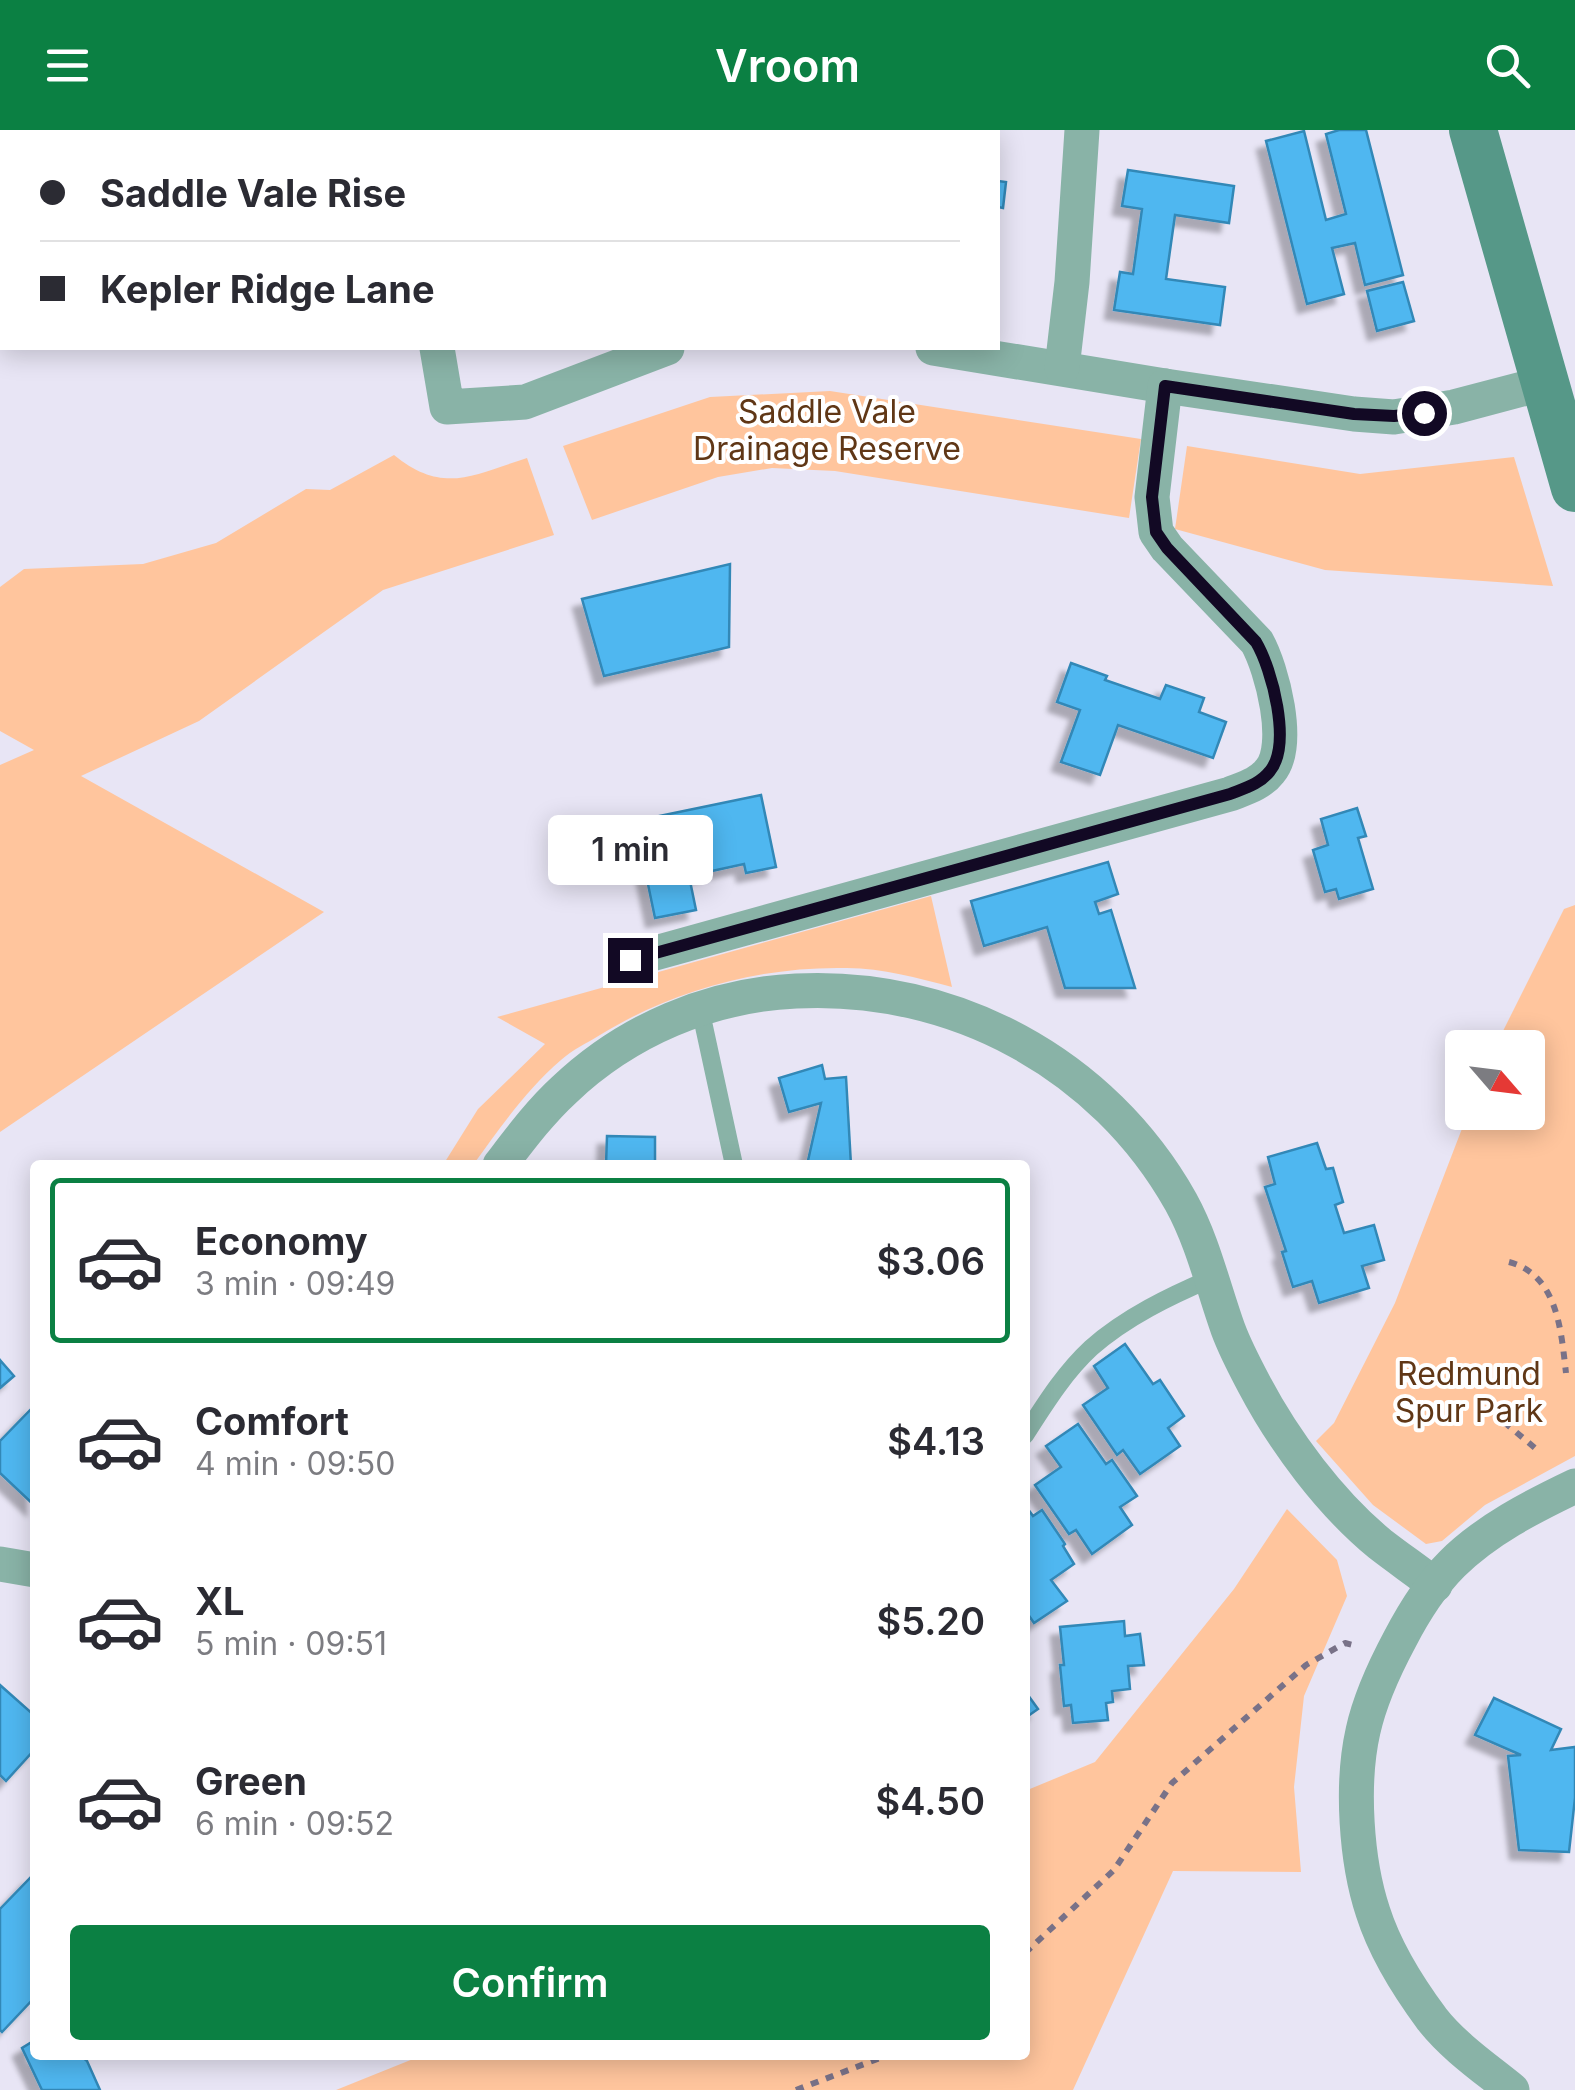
<!DOCTYPE html>
<meta charset="utf-8">
<style>
:root{--surface:#fff;--page:#f2f2f3;--text:#2b2b33;--muted:#7c7c81;--line:#e1e1e2;--accent:#0b8043}
body{margin:0;font-family:Inter,sans-serif;background:var(--page);color:var(--text);height:100vh;display:flex;flex-direction:column;font-size:38px;white-space:nowrap}
*{box-sizing:border-box;margin:0}
p{font-size:32px;color:var(--muted)}
.icon{flex:none;width:55px;height:55px;fill:none;stroke:currentColor;stroke-width:2;stroke-linecap:round;stroke-linejoin:round}
.map{position:relative;flex:1;overflow:hidden}
.side{position:absolute;left:30px;top:1030px;width:1000px;height:900px;display:flex;flex-direction:column;background:var(--surface);border-radius:10px;box-shadow:0 5px 25px #0003}
.side>*{flex:none}
.hud{position:absolute;left:0px;top:0px;width:1000px;height:220px;box-shadow:0 5px 25px #0003;display:grid;align-content:center;height:220px;padding:0 40px;background:var(--surface)}
.needle{width:65px;rotate:118deg}
.controls{position:absolute;left:1445px;top:900px;display:grid;gap:20px}
.controls a{display:grid;place-items:center;width:100px;height:100px;border-radius:10px;background:var(--surface);box-shadow:0 5px 25px #0003;font-size:50px}
.end{position:absolute;width:45px;height:45px;margin:-22px;border:12px solid #120924;background:#fff;box-shadow:0 0 0 5px #fff}
.from{border-radius:50%}
.bubble{position:absolute;height:70px;border-radius:10px;background:var(--surface);box-shadow:0 5px 25px #0003;font-size:32px;font-weight:600;line-height:70px;text-align:center}
.hud b{display:flex;align-items:center;gap:35px;height:95px;font-size:38px}
.hud b+b{border-top:2px solid var(--line)}
.hud i{width:25px;height:25px;background:var(--text)}
ul{padding:18px 0 0;list-style:none}
li{display:flex;align-items:center;gap:30px;height:165px;margin:0 20px 15px;padding:0 20px;border:5px solid transparent;border-radius:10px}
li div{flex:1}
li b{display:block;font-size:38px}
li em{font-style:normal;font-weight:600}
li.selected{border-color:var(--accent)}
li>.icon{width:90px;height:90px;stroke-width:1.5}
.action{display:flex;gap:20px;margin-top:auto;padding:20px 40px}
.action a{flex:1;height:115px;border-radius:10px;background:var(--accent);color:#fff;font-size:40px;font-weight:600;line-height:115px;text-align:center}
header{display:flex;justify-content:space-between;align-items:center;height:130px;padding:0 40px;background:var(--accent);color:#fff;font-size:45px;font-weight:600}
.map>svg:first-child{display:block}
</style>
<header><svg class="icon" aria-label="menu" viewBox="0 0 24 24"><path d="M4 6h16M4 12h16M4 18h16"/></svg>Vroom<svg class="icon" aria-label="search" viewBox="0 0 24 24"><circle cx="10" cy="10" r="6"/><path d="M15 15l6 6"/></svg></header>
<div class="map">
<svg width="1575" height="1960" viewBox="0 0 1575 1960">
<defs>
<filter id="shadow"><feDropShadow dx="-9" dy="9" stdDeviation="2.5" flood-color="#0004"/></filter>
</defs>
<rect width="100%" height="100%" fill="#e8e5f5"/>
<g fill="#ffc59d">
<polygon points="830,261 1141,309 1129,388 835,341 772,338 718,347 592,390 563,316 710,267"/>
<polygon points="1187,316 1360,344 1514,327 1553,456 1325,440 1175,399"/>
<path d="M394,325C443,365 473,345 527,328L554,405L383,460L199,591L81,646L324,782L0,1002V635L34,620L0,601V457L24,439L143,434L216,413L306,359L330,360Z"/>
<path d="M931,766L952,857C917,848 883,838 847,838C761,836 673,860 600,905C587,913 572,920 561,930C526,960 500,998 473,1035H443L478,979L545,914L497,887Z"/>
<polygon points="1575,775 1575,1326 1485,1375 1442,1411 1426,1414 1373,1375 1316,1311 1334,1293 1395,1173 1468,983 1528,982 1528,918 1495,917 1564,779"/>
<polygon points="1287,1379 1337,1430 1347,1466 1304,1566 1294,1657 1301,1742 1173,1741 1073,1960 336,1960 423,1925 1025,1925 1025,1661 1095,1632 1234,1459"/>
</g>
<g fill="#50b7f0" stroke="#3288b7" stroke-width="2.5" filter="url(#shadow)">
<polygon points="25,0 140,0 139,2 23,2"/>
<polygon points="754,0 796,0 796,2 755,2"/>
<polygon points="1339,0 1366,0 1403,145 1365,155 1355,113 1332,118 1344,164 1307,174 1266,11 1304,1 1326,90 1346,84 1326,4"/>
<polygon points="0,2 2,3 2,52 0,56"/>
<polygon points="1128,40 1234,56 1229,93 1175,85 1166,149 1225,157 1220,195 1114,180 1120,142 1133,144 1142,79 1122,76"/>
<polygon points="998,51 1006,52 1003,78 998,77"/>
<polygon points="1403,152 1414,191 1377,201 1367,161"/>
<polygon points="730,434 729,517 604,546 582,469"/>
<polygon points="1071,533 1107,546 1105,550 1160,569 1166,555 1204,568 1199,582 1226,592 1213,628 1118,595 1100,645 1061,632 1080,580 1057,572"/>
<polygon points="761,665 776,737 746,743 744,734 689,746 696,780 655,788 639,711 649,709 645,689"/>
<polygon points="1357,678 1366,706 1358,708 1373,759 1339,769 1336,759 1325,762 1313,720 1328,715 1321,689"/>
<polygon points="1108,732 1118,764 1095,772 1099,784 1111,780 1135,858 1065,858 1047,797 984,816 971,771"/>
<polygon points="822,935 825,949 846,947 851,1035 807,1035 821,973 789,982 779,948"/>
<polygon points="607,1006 655,1007 655,1035 606,1035"/>
<polygon points="1317,1013 1326,1039 1333,1038 1343,1072 1335,1075 1344,1103 1374,1095 1384,1130 1362,1136 1369,1158 1319,1173 1312,1151 1293,1157 1282,1122 1286,1121 1265,1057 1275,1054 1268,1027"/>
<polygon points="1125,1214 1153,1254 1160,1250 1184,1286 1168,1298 1180,1316 1140,1344 1123,1320 1117,1325 1083,1275 1108,1258 1094,1236"/>
<polygon points="0,1230 14,1246 0,1258"/>
<polygon points="35,1275 35,1376 0,1343 0,1311"/>
<polygon points="1078,1294 1106,1334 1112,1330 1137,1366 1120,1377 1132,1395 1092,1424 1076,1400 1069,1404 1035,1355 1061,1337 1046,1316"/>
<polygon points="1025,1375 1033,1386 1042,1380 1065,1414 1063,1416 1074,1434 1051,1450 1067,1471 1034,1493 1025,1480"/>
<polygon points="1124,1491 1125,1506 1140,1504 1144,1535 1128,1536 1130,1559 1112,1561 1113,1572 1106,1573 1108,1590 1073,1593 1071,1575 1064,1576 1060,1535 1064,1535 1060,1497"/>
<polygon points="0,1555 35,1586 35,1619 6,1651 0,1645"/>
<polygon points="1025,1561 1038,1579 1025,1588"/>
<polygon points="1494,1568 1561,1599 1551,1620 1575,1617 1575,1668 1569,1722 1519,1720 1508,1626 1521,1625 1475,1605"/>
<polygon points="32,1746 35,1750 35,1867 2,1902 0,1900 0,1779"/>
<polygon points="35,1910 35,1925 80,1925 87,1931 100,1960 42,1960 22,1918"/>
</g>
<g fill="none" stroke-linecap="round" stroke-linejoin="round">
<g stroke="#797288" stroke-width="6" stroke-dasharray="8 8" stroke-linecap="butt">
<path d="M1509,1132C1558,1145 1561,1201 1566,1243"/>
<polyline points="1504,1292 1535,1318"/>
<polyline points="1025,1823 1114,1740 1172,1653 1306,1535 1345,1513 1357,1516"/>
<polyline points="796,1960 888,1925"/>
</g>
<g stroke="#89b3a7" stroke-width="18">
<polyline points="700,878 734,1035"/>
<path d="M1025,1305C1045,1274 1064,1243 1091,1218C1126,1187 1170,1166 1212,1148"/>
</g>
<g stroke="#89b3a7" stroke-width="35">
<polyline points="445,2 446,0"/>
<polyline points="437,218 447,277 525,272 667,218"/>
<polyline points="933,218 1165,256 1354,284 1394,287 1454,277 1545,253"/>
<polyline points="1062,238 1072,152 1082,0"/>
<path d="M630,830L1230,664C1245,658 1260,654 1270,641C1292,615 1272,539 1257,512L1167,418L1156,402L1152,367L1165,256"/>
<path d="M500,1035C520,1009 540,982 564,960C627,900 710,865 796,861C953,853 1103,933 1181,1072C1203,1112 1213,1157 1228,1199C1235,1218 1245,1237 1254,1254C1284,1311 1330,1373 1380,1414C1398,1428 1417,1441 1435,1455"/>
<polyline points="0,1434 35,1440"/>
<path d="M1512,1960C1485,1938 1454,1917 1432,1889C1409,1858 1385,1820 1373,1782C1356,1731 1351,1654 1363,1601C1370,1569 1385,1537 1400,1509C1414,1482 1431,1455 1452,1434C1486,1400 1533,1376 1575,1356"/>
</g>
<polyline stroke="#569888" stroke-width="48" points="1473,0 1575,358"/>
</g>
<g fill="none" stroke-linecap="round" stroke-linejoin="round">
<path stroke="#120924" stroke-width="12" d="M630,830L1230,664C1245,658 1260,654 1270,641C1292,614 1272,539 1256,512L1167,418L1156,402L1152,367L1165,256L1354,284L1394,286L1424,283"/>
</g>
<g text-anchor="middle" stroke-width="8" stroke-linejoin="round" paint-order="stroke">
<g font-size="32" fill="#603716" stroke="#fff">
<text x="827" y="293">Saddle Vale<tspan x="827" dy="37">Drainage Reserve</tspan></text>
<text x="1469" y="1255">Redmund<tspan x="1469" dy="37">Spur Park</tspan></text>
</g>
</g>
</svg>
<div class="controls">
<a><svg class="needle" viewBox="-14 -14 28 28"><path d="M0-13l5 13h-10z" fill="#e53935"/><path d="M0 13l5-13h-10z" fill="#7c7c81"/></svg></a>
</div>
<i class="end from" style="left:1424px;top:283px"></i>
<i class="end" style="left:630px;top:830px"></i>
<div class="bubble" style="left:548px;top:685px;width:165px">1 min</div>
<div class="hud">
<b><i class="from"></i>Saddle Vale Rise</b>
<b><i></i>Kepler Ridge Lane</b>
</div>
<section class="side">
<ul>
<li class="selected"><svg class="icon" aria-label="car" viewBox="0 0 24 24"><path d="M5 17H2v-5l4-1 3-4h7l3 4 3 1v5h-3M9 17h6M6 11h13"/><circle cx="7" cy="17" r="2"/><circle cx="17" cy="17" r="2"/></svg><div><b>Economy</b><p>3 min · 09:49</p></div><em>$3.06</em></li>
<li><svg class="icon" aria-label="car" viewBox="0 0 24 24"><path d="M5 17H2v-5l4-1 3-4h7l3 4 3 1v5h-3M9 17h6M6 11h13"/><circle cx="7" cy="17" r="2"/><circle cx="17" cy="17" r="2"/></svg><div><b>Comfort</b><p>4 min · 09:50</p></div><em>$4.13</em></li>
<li><svg class="icon" aria-label="car" viewBox="0 0 24 24"><path d="M5 17H2v-5l4-1 3-4h7l3 4 3 1v5h-3M9 17h6M6 11h13"/><circle cx="7" cy="17" r="2"/><circle cx="17" cy="17" r="2"/></svg><div><b>XL</b><p>5 min · 09:51</p></div><em>$5.20</em></li>
<li><svg class="icon" aria-label="car" viewBox="0 0 24 24"><path d="M5 17H2v-5l4-1 3-4h7l3 4 3 1v5h-3M9 17h6M6 11h13"/><circle cx="7" cy="17" r="2"/><circle cx="17" cy="17" r="2"/></svg><div><b>Green</b><p>6 min · 09:52</p></div><em>$4.50</em></li>
</ul>
<div class="action"><a>Confirm</a></div>
</section>
</div>
